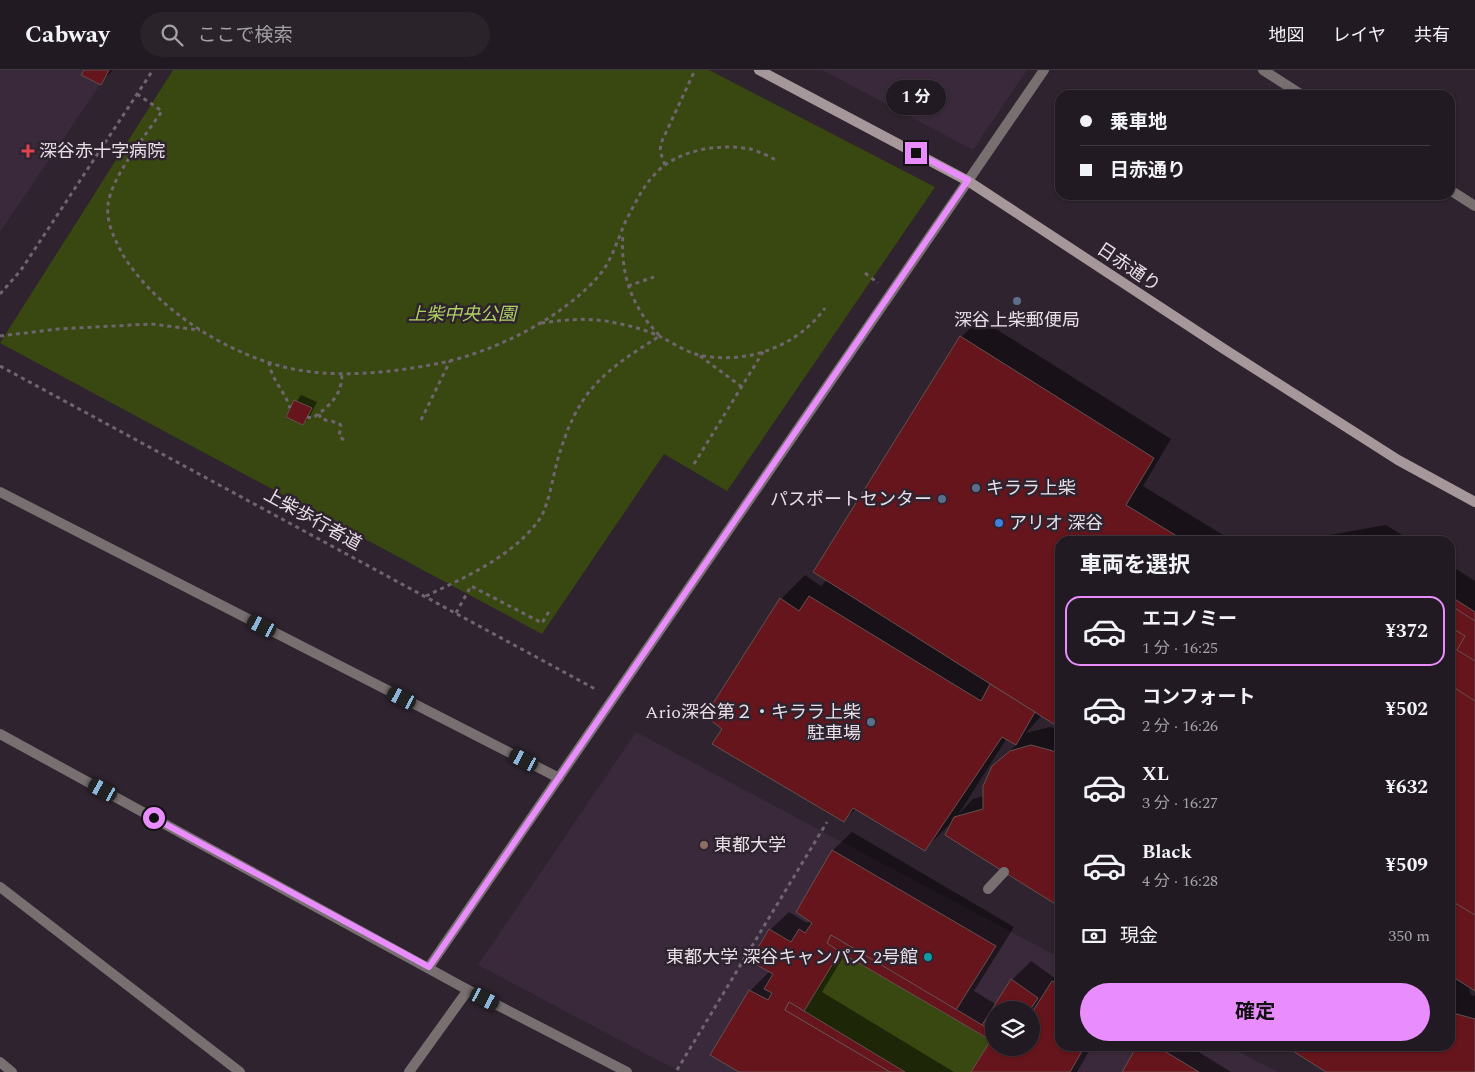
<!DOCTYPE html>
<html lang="ja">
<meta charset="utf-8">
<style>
:root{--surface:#221a22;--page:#2a232a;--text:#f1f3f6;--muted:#a2a1a5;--line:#3f3840;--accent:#e98dfe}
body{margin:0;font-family:Spectral,"Noto Sans JP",serif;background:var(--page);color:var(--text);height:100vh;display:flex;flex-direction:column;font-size:19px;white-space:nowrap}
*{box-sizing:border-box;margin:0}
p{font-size:16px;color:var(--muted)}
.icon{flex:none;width:28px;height:28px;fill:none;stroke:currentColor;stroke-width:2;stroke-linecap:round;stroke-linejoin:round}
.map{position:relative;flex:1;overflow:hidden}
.drawer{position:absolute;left:1055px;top:466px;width:400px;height:515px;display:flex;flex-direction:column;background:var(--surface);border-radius:15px;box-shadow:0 1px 4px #0004,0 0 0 1px var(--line)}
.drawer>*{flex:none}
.top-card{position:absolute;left:1055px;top:20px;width:400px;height:110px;border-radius:15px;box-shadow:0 1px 4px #0004,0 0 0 1px var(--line);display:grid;align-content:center;height:110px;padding:0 25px;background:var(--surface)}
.buttons{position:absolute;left:985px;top:931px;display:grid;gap:10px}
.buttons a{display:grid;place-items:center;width:55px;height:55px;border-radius:50%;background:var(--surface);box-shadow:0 1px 4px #0004,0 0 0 1px var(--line);font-size:25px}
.end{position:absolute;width:22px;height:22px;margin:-11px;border:6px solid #e98dfe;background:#111;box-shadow:0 0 0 2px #111}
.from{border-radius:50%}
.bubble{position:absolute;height:35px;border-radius:18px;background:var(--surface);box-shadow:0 1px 4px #0004,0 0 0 1px var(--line);font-size:16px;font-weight:700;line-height:35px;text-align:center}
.car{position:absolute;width:15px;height:30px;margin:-15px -8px;border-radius:6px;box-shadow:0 0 4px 1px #0007;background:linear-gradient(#222 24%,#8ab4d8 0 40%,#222 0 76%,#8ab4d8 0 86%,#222 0)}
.top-card b{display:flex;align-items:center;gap:18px;height:48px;font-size:19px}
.top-card b+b{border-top:1px solid var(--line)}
.top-card i{width:12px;height:12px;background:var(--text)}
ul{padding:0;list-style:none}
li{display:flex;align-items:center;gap:15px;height:70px;margin:0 10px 8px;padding:0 15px;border:2px solid transparent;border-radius:15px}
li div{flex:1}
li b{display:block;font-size:19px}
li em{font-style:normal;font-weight:700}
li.on{border-color:var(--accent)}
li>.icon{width:45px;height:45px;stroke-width:1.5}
h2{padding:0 25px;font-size:22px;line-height:60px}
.pay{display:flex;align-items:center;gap:12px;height:55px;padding:0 25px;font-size:19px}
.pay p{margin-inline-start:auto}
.action{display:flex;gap:10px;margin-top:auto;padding:10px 25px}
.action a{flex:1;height:58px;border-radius:30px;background:var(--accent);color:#111;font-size:20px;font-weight:700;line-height:58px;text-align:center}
header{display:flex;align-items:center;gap:30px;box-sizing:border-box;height:70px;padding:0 25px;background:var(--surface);border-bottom:1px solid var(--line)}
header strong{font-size:24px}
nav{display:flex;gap:28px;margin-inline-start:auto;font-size:18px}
.search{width:350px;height:45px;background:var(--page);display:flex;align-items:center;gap:12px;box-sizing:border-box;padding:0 18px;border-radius:28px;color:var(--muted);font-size:19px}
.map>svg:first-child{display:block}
</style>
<header>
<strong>Cabway</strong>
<div class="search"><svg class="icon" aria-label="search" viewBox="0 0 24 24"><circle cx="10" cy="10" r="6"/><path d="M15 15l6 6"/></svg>ここで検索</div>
<nav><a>地図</a><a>レイヤ</a><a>共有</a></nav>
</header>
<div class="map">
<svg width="1475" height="1002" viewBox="0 0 1475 1002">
<rect width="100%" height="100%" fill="#2e232e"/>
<g fill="#39293a" fill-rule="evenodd">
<polygon points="0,0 110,0 0,162"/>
<polygon points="822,0 1027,0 973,80"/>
<path d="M636,662L1060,888V976H1228L1278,1002H680L478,895ZM994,940H1031V978H994Z"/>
</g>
<g fill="#394810">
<polygon points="173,0 709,0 935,117 727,421 664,384 542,564 0,273"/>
<polygon points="840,882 991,970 971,1002 906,1002 804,941"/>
</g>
<g fill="#0007" fill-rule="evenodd">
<polygon points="85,0 113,0 100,13"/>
<path d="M980,249L1171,369L1143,416L1233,471H1060V657L1042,645L1026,663L1050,657L1060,660V835L952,752L925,779L856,739L844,750L724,658L781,529L805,505L821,516L828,509L961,267ZM1007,668L1017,674L993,697L984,726L973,729L958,745Z"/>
<polygon points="301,325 317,332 309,348 303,354 287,346"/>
<polygon points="1386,455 1412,471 1295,471"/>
<polygon points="1450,495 1475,511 1475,920 1468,915 1471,925 1475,926 1475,1002 1329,1002 1450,976"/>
<path d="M852,762L1014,857L974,921L997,935L1012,910L1031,891L1056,909L1060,905V976H1092L1077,1002H972L992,970L845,884L822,922L954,1002H741L750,921L770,901V860L789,842L807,853L810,850L798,841L833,780ZM994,940H1031V978H994Z"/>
<polygon points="1139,976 1189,976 1231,1002 1123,1002"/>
</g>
<g fill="#65151b" stroke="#655150">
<polygon points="84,0 109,0 101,15 81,5"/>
<polygon points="960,266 1154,388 1126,435 1185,471 1060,471 1060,658 813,502"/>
<polygon points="294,330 312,338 303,355 286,347"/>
<polygon points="809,526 981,631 990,614 1035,642 1016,675 1002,667 925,781 853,738 844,752 712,674 722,659 705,646 780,528 799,541"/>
<polygon points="1450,526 1475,542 1475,921 1450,905"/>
<polygon points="1450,535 1475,551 1475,591 1457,580 1465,566 1450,557"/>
<polygon points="1450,615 1475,631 1475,845 1450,830"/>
<polygon points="1031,675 1053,681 1060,688 1060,837 945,765 954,747 983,739 983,716 992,696 1010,681"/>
<polygon points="832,780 996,876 956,940 831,865 827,873 840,882 804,941 789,932 785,940 890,1002 739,1002 710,985 749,920 768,930 772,923 764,919 773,904 750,891 769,859 791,872 799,859 805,863 812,853 796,842"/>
<polygon points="831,865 994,962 994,972 840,882 827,873"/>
<polygon points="1011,909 1038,928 1030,940 994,940 994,962 982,955"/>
<polygon points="1052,911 1060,916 1060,976 1085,976 1070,1002 971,1002 991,970 994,972 994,978 1003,978 1008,981 1010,978 1031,978 1031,944"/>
<polygon points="789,932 804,941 905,1002 890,1002 785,940"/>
<polygon points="1450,935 1453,943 1475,949 1475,1002 1326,1002 1285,976 1450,976"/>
<polygon points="1137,976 1156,976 1199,1002 1122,1002"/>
</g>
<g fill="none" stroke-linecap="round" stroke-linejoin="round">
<g stroke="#6f656f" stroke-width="3" stroke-dasharray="4 4" stroke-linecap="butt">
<path d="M137,24L162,41C146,65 111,107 108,135C106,153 115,170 123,185C158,242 233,288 298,300C345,308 395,302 441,293C496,281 565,247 601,203C615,185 619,162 630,143C637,129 645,114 656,103C677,80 720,73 750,79C758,81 768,86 776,90"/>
<polyline points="665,95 660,81 661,73 695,0"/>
<polyline points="865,203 878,213"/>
<polyline points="628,216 654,207"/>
<polyline points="0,224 21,200 153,0"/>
<path d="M541,253C570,249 592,247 621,254C635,257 649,261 661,267C673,273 686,282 699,285C746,295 797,277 825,238"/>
<polyline points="0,266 58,259 151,254 200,260"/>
<polyline points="700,286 742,317"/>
<path d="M269,292C271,310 285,321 290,338"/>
<polyline points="0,296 597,620"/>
<polyline points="319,344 321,349 339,353 341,356 339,366 345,371"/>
<path d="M307,347L313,348C330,335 342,326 342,303"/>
<polyline points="421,350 450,291"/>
<polyline points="694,394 763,282"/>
<path d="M426,526C466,507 513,486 539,450C548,438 553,407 557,392C577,322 600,303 660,266C631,237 620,203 623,163"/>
<polyline points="456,543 471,516 542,553 550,540"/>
<polyline points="677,1000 827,752"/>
</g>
<polyline stroke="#786f70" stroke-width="10" points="988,819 1004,802"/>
<g stroke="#786f70" stroke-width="10">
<polyline points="1263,0 1302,25"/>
<polyline points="1450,120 1475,136"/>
<polyline points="0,422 559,708"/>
<polyline points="0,664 468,920 627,1002"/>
<polyline points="0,817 240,1002"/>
<polyline points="429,897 1044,0"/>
<polyline points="0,992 12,1002"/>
<polyline points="409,1002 468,920"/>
</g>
<polyline stroke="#a6989a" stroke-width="10" points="759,0 968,111 1224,279 1398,390 1475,432"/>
</g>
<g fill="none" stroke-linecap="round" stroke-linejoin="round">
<polyline stroke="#e98dfe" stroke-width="6" points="154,748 429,897 968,110 916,83"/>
</g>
<path fill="#e0444e" stroke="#2e232e" stroke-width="2" d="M25.5 73.5h5v5h5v5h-5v5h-5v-5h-5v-5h5z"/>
<g fill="#5c6f8a" stroke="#2e232e" stroke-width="2">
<circle cx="1017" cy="231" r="5"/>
<circle cx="976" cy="418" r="5"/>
<circle cx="942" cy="429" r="5"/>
<circle cx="871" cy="652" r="5"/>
</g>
<circle fill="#3f7fe0" stroke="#2e232e" stroke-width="2" cx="999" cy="453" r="5"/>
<circle fill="#8d6e63" stroke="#2e232e" stroke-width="2" cx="704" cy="775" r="5"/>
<circle fill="#0f9aa8" stroke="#2e232e" stroke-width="2" cx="928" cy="887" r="5"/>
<g text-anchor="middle" stroke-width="5" stroke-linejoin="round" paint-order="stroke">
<g font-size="18" fill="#e7dfe7" stroke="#2e232e" text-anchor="start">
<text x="39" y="87">深谷赤十字病院</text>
<text x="1017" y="256" text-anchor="middle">深谷上柴郵便局</text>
<text x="986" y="424">キララ上柴</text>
<text x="932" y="435" text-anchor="end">パスポートセンター</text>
<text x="1009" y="459">アリオ 深谷</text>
<text x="861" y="648" text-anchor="end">Ario深谷第２・キララ上柴<tspan x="861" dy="21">駐車場</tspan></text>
<text x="714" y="781">東都大学</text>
<text x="918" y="893" text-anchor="end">東都大学 深谷キャンパス 2号館</text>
</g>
<g font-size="18" fill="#e7dfe7" stroke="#2e232e">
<text transform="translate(1129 197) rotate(34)" y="6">日赤通り</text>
<text transform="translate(313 449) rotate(29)" y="6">上柴歩行者道</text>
</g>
<g font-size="18" font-style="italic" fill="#afd062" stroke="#2e232e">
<text x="462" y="250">上柴中央公園</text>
</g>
</g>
</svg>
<div class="buttons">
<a><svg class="icon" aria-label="layers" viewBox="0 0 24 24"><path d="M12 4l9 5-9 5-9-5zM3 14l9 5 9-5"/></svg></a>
</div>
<i class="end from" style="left:154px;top:748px"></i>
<i class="end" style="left:916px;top:83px"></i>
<div class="bubble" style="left:886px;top:10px;width:60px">1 分</div>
<i class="car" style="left:262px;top:556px;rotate:297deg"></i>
<i class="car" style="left:402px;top:628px;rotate:297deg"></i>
<i class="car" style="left:524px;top:690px;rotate:297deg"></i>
<i class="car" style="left:103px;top:720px;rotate:299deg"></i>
<i class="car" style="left:485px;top:929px;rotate:117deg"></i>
<div class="top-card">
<b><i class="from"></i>乗車地</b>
<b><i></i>日赤通り</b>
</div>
<section class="drawer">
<h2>車両を選択</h2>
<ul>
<li class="on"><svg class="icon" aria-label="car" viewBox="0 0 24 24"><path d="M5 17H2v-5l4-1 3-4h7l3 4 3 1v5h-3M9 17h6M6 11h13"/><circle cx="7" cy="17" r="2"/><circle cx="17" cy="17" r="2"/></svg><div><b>エコノミー</b><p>1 分 · 16:25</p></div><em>¥372</em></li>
<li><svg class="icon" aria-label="car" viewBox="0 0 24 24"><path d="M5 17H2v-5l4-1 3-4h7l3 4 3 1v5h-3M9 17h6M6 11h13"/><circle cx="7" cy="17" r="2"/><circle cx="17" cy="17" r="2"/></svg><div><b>コンフォート</b><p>2 分 · 16:26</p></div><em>¥502</em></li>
<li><svg class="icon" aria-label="car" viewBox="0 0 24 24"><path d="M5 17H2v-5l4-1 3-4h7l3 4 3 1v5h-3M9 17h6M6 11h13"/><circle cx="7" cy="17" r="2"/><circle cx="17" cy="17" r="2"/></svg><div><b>XL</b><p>3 分 · 16:27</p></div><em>¥632</em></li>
<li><svg class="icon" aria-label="car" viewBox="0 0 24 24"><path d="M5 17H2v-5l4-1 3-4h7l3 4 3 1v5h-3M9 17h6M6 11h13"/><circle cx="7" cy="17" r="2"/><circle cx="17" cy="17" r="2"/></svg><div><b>Black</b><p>4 分 · 16:28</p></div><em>¥509</em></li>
</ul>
<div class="pay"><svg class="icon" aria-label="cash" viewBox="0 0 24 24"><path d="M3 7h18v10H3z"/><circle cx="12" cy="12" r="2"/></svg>現金<p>350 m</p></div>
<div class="action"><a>確定</a></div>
</section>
</div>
